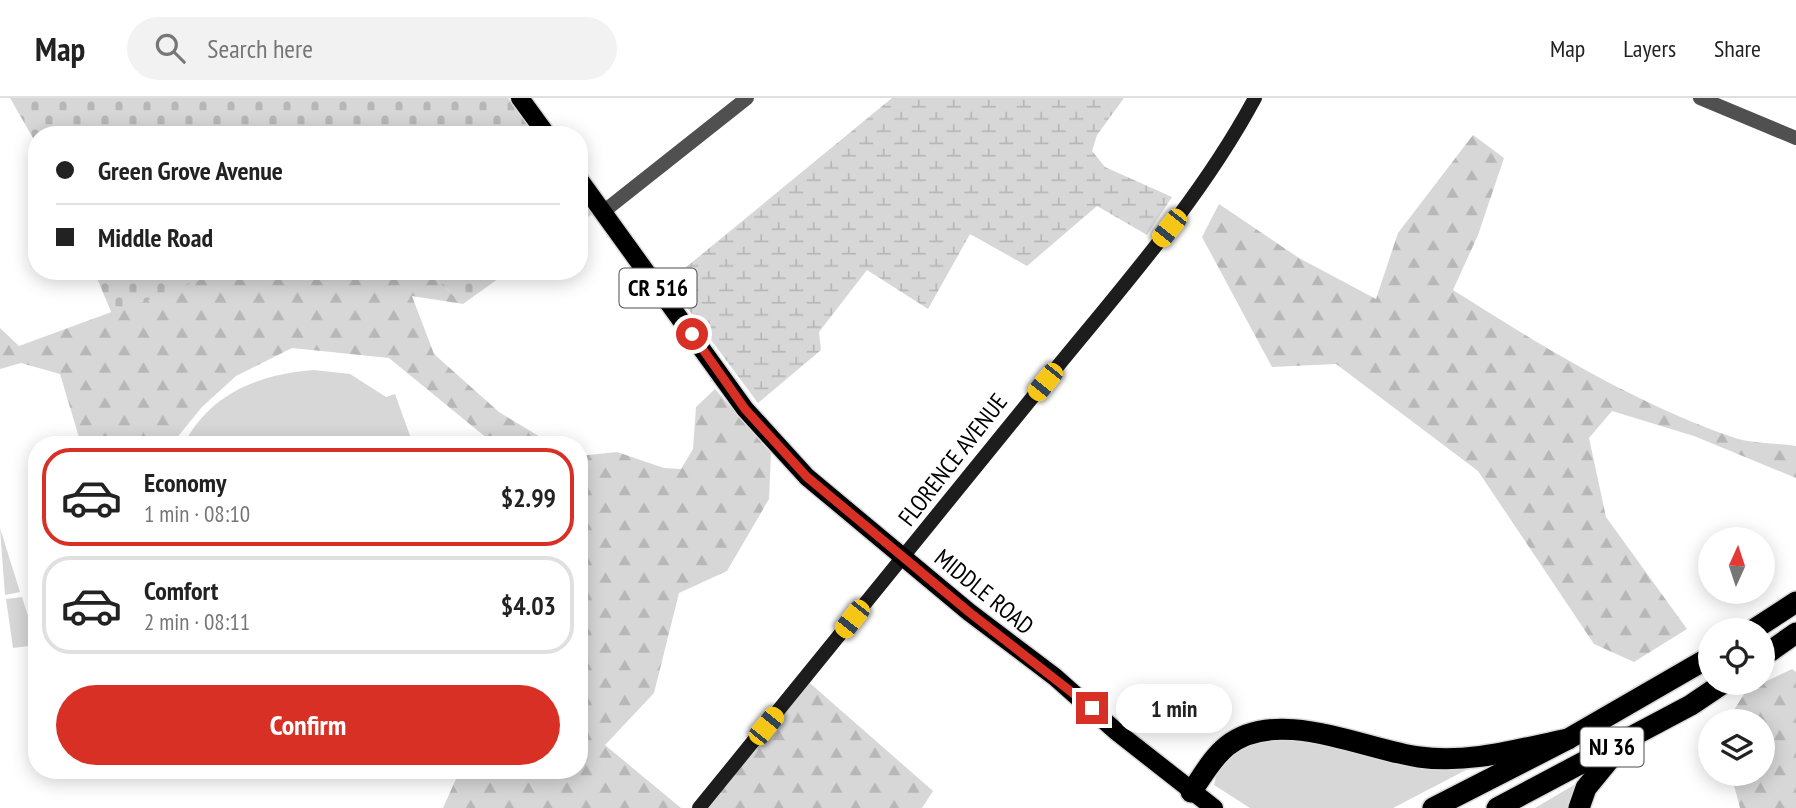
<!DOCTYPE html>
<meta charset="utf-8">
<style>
:root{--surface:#fff;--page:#f2f2f2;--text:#222;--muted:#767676;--line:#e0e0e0;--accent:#d93025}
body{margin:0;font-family:"PT Sans Narrow",sans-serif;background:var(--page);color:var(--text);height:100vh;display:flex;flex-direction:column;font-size:26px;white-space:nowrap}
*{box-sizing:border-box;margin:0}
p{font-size:23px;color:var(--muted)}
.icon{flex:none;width:38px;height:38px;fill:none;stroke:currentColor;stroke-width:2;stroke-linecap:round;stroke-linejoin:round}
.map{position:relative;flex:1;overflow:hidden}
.panel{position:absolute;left:28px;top:338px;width:560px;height:343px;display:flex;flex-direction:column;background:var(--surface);border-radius:28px;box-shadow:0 4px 18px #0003}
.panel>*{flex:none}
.hud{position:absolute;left:28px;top:28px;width:560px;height:154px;border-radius:28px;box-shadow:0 4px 18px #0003;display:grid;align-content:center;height:154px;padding:0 28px;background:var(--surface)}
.needle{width:46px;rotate:3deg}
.fabs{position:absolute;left:1698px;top:429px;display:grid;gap:14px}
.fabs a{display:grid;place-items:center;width:77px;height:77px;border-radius:50%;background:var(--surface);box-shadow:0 4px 18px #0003;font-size:35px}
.end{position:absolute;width:32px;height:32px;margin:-16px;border:9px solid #d93025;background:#fff;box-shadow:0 0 0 4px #fff}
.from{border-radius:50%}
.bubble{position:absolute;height:49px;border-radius:24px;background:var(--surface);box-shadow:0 4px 18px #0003;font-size:23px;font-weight:800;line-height:49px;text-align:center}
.car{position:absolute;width:21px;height:42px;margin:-21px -10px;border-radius:9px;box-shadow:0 0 5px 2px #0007;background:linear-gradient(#f5c518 24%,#345 0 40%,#f5c518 0 76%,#345 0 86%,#f5c518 0)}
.hud b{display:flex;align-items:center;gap:24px;height:66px;font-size:26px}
.hud b+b{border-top:2px solid var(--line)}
.hud i{width:18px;height:18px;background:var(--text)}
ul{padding:12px 0 0;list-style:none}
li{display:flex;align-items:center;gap:21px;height:98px;margin:0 14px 10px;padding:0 14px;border:4px solid var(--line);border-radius:28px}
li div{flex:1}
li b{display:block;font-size:26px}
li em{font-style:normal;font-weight:800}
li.active{border-color:var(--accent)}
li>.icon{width:63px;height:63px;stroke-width:1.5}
.cta{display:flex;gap:14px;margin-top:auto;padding:14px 28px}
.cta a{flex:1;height:80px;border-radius:42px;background:var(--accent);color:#fff;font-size:28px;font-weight:800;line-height:80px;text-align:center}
header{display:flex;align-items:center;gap:42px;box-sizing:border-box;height:98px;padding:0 35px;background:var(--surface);border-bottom:2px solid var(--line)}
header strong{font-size:33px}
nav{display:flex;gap:38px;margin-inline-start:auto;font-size:24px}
.search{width:490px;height:63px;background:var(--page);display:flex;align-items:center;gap:18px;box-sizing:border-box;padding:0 24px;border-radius:38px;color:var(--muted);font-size:26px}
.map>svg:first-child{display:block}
</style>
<header>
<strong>Map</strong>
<div class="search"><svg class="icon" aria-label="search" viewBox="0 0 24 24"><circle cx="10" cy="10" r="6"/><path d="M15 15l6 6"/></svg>Search here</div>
<nav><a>Map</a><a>Layers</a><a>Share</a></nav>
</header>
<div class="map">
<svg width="1796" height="710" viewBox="0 0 1796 710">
<defs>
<pattern id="forest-firs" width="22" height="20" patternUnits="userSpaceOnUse" patternTransform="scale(1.75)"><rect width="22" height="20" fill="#d7d7d7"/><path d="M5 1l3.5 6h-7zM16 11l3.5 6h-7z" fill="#b7b7b7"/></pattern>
<pattern id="wetland-marsh" width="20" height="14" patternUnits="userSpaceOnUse" patternTransform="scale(1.75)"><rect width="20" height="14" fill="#d7d7d7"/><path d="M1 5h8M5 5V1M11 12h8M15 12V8" fill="none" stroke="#b7b7b7"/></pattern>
<pattern id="cemetery-stones" width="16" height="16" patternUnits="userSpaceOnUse" patternTransform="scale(1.75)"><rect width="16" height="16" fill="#d7d7d7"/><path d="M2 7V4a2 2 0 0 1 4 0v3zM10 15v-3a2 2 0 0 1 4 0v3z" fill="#b7b7b7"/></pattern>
</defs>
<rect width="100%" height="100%" fill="#fff"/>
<g fill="#d7d7d7">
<path d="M314,272L350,276L386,299L395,296L413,346H184C210,295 260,276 314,272Z"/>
<polygon points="0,430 20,494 5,497"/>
<polygon points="22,499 37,547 13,550 6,501"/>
<path d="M1287,637L1468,671L1393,710H1250L1214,687C1221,647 1253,644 1287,637Z"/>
<polygon points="1579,684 1572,710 1535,710"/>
</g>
<g fill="url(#forest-firs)">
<path d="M1473,37L1504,60L1478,137L1453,192C1541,248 1634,305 1732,339C1752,346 1776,345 1796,348V380L1694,338L1612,313L1589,340L1606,419L1687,531L1634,564L1594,546L1478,373L1336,266L1272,269L1202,139L1219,106L1299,160L1376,201L1398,135Z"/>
<polygon points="223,173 427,173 463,206 412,198 434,256 499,314 552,346 494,346 389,260 292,250 236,278 202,309 175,342 161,346 81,346 60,276 21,265 0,271 0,230 19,248"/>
<polygon points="715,291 771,355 769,401 727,473 679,495 654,595 605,647 681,710 443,710 460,672 579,672 579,358 617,354 664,370 681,371 693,351 696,309"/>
<polygon points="1792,571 1796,574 1796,710 1740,710 1731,676 1762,676 1762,623 1727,623 1746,593"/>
<polygon points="804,580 933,693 922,710 697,710"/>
</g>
<polygon fill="url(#wetland-marsh)" points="892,0 1124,0 1097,37 1092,53 1105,69 1172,99 1147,137 1097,108 1027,168 970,136 928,211 867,172 819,234 821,252 758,305 668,184"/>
<g fill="url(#cemetery-stones)">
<polygon points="10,0 508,0 536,37 37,37 37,47"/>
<polygon points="579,95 594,115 579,125"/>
<polygon points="94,173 223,173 112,216"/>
<polygon points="427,173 509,173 463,206"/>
</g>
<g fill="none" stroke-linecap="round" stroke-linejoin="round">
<defs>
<g id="primary">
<polyline points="520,0 547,37"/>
<polyline points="579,81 745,311 807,379 969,514 1055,579 1117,634 1214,710"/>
</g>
<g id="highway">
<polyline points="1753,532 1796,504"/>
<polyline points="1762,559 1796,535"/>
<path d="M1191,694C1202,679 1212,660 1227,648C1277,608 1363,651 1419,659C1469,666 1519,651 1568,641"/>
<polyline points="1433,710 1568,641 1710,559"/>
<polyline points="1497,710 1691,607 1725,584"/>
<polyline points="1579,710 1586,690 1618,651"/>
</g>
</defs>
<use href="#primary" stroke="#dbdbdb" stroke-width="21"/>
<use href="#highway" stroke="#dbdbdb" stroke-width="24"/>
<g stroke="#505050" stroke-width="14">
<polyline points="1700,0 1796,40"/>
<polyline points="603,114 747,0"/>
</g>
<path stroke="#1d1d1d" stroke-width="14" d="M699,710C813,570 927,430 1040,290C1115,197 1198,106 1255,0"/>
<use href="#primary" stroke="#000" stroke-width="18"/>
<use href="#highway" stroke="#000" stroke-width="21"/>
</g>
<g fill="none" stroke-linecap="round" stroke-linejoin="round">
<polyline stroke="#d93025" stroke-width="9" points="692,236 745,311 807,379 969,514 1092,610"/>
</g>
<g text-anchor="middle" stroke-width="5" stroke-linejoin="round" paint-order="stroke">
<g fill="#fff" stroke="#4c4c4c" stroke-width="2">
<rect x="619.5" y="170.5" width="77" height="39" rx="5"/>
<rect x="1580.5" y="629.5" width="63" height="39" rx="5"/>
</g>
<g font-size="23" font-weight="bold" fill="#000">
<text x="658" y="198">CR 516</text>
<text x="1612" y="657">NJ 36</text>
</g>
<g font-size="24" fill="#000" stroke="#fff">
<text transform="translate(953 362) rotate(-52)" y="8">FLORENCE AVENUE</text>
<text transform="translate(984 494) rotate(39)" y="8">MIDDLE ROAD</text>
</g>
</g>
</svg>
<div class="fabs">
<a><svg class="needle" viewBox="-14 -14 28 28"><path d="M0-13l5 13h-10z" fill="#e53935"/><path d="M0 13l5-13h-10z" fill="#767676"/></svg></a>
<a><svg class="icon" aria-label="locate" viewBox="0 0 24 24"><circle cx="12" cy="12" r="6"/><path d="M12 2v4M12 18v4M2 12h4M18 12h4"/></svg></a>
<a><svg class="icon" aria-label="layers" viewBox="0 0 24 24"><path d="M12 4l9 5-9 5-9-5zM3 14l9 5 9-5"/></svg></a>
</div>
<i class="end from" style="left:692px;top:236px"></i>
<i class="end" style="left:1092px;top:610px"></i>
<div class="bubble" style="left:1116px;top:586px;width:116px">1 min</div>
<i class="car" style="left:1169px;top:130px;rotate:218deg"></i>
<i class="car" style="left:1045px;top:284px;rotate:219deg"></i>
<i class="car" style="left:852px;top:521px;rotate:218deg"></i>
<i class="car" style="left:766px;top:628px;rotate:39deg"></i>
<div class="hud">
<b><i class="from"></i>Green Grove Avenue</b>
<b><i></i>Middle Road</b>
</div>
<section class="panel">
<ul>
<li class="active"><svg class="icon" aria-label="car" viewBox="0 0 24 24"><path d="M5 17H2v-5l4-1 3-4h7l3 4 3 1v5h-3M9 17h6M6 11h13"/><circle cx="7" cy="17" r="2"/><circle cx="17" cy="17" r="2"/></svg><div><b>Economy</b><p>1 min · 08:10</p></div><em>$2.99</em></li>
<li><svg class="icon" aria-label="car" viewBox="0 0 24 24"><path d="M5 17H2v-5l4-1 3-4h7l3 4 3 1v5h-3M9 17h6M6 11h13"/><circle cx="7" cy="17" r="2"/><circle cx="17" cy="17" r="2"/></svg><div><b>Comfort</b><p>2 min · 08:11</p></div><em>$4.03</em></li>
</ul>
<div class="cta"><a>Confirm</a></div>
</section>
</div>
